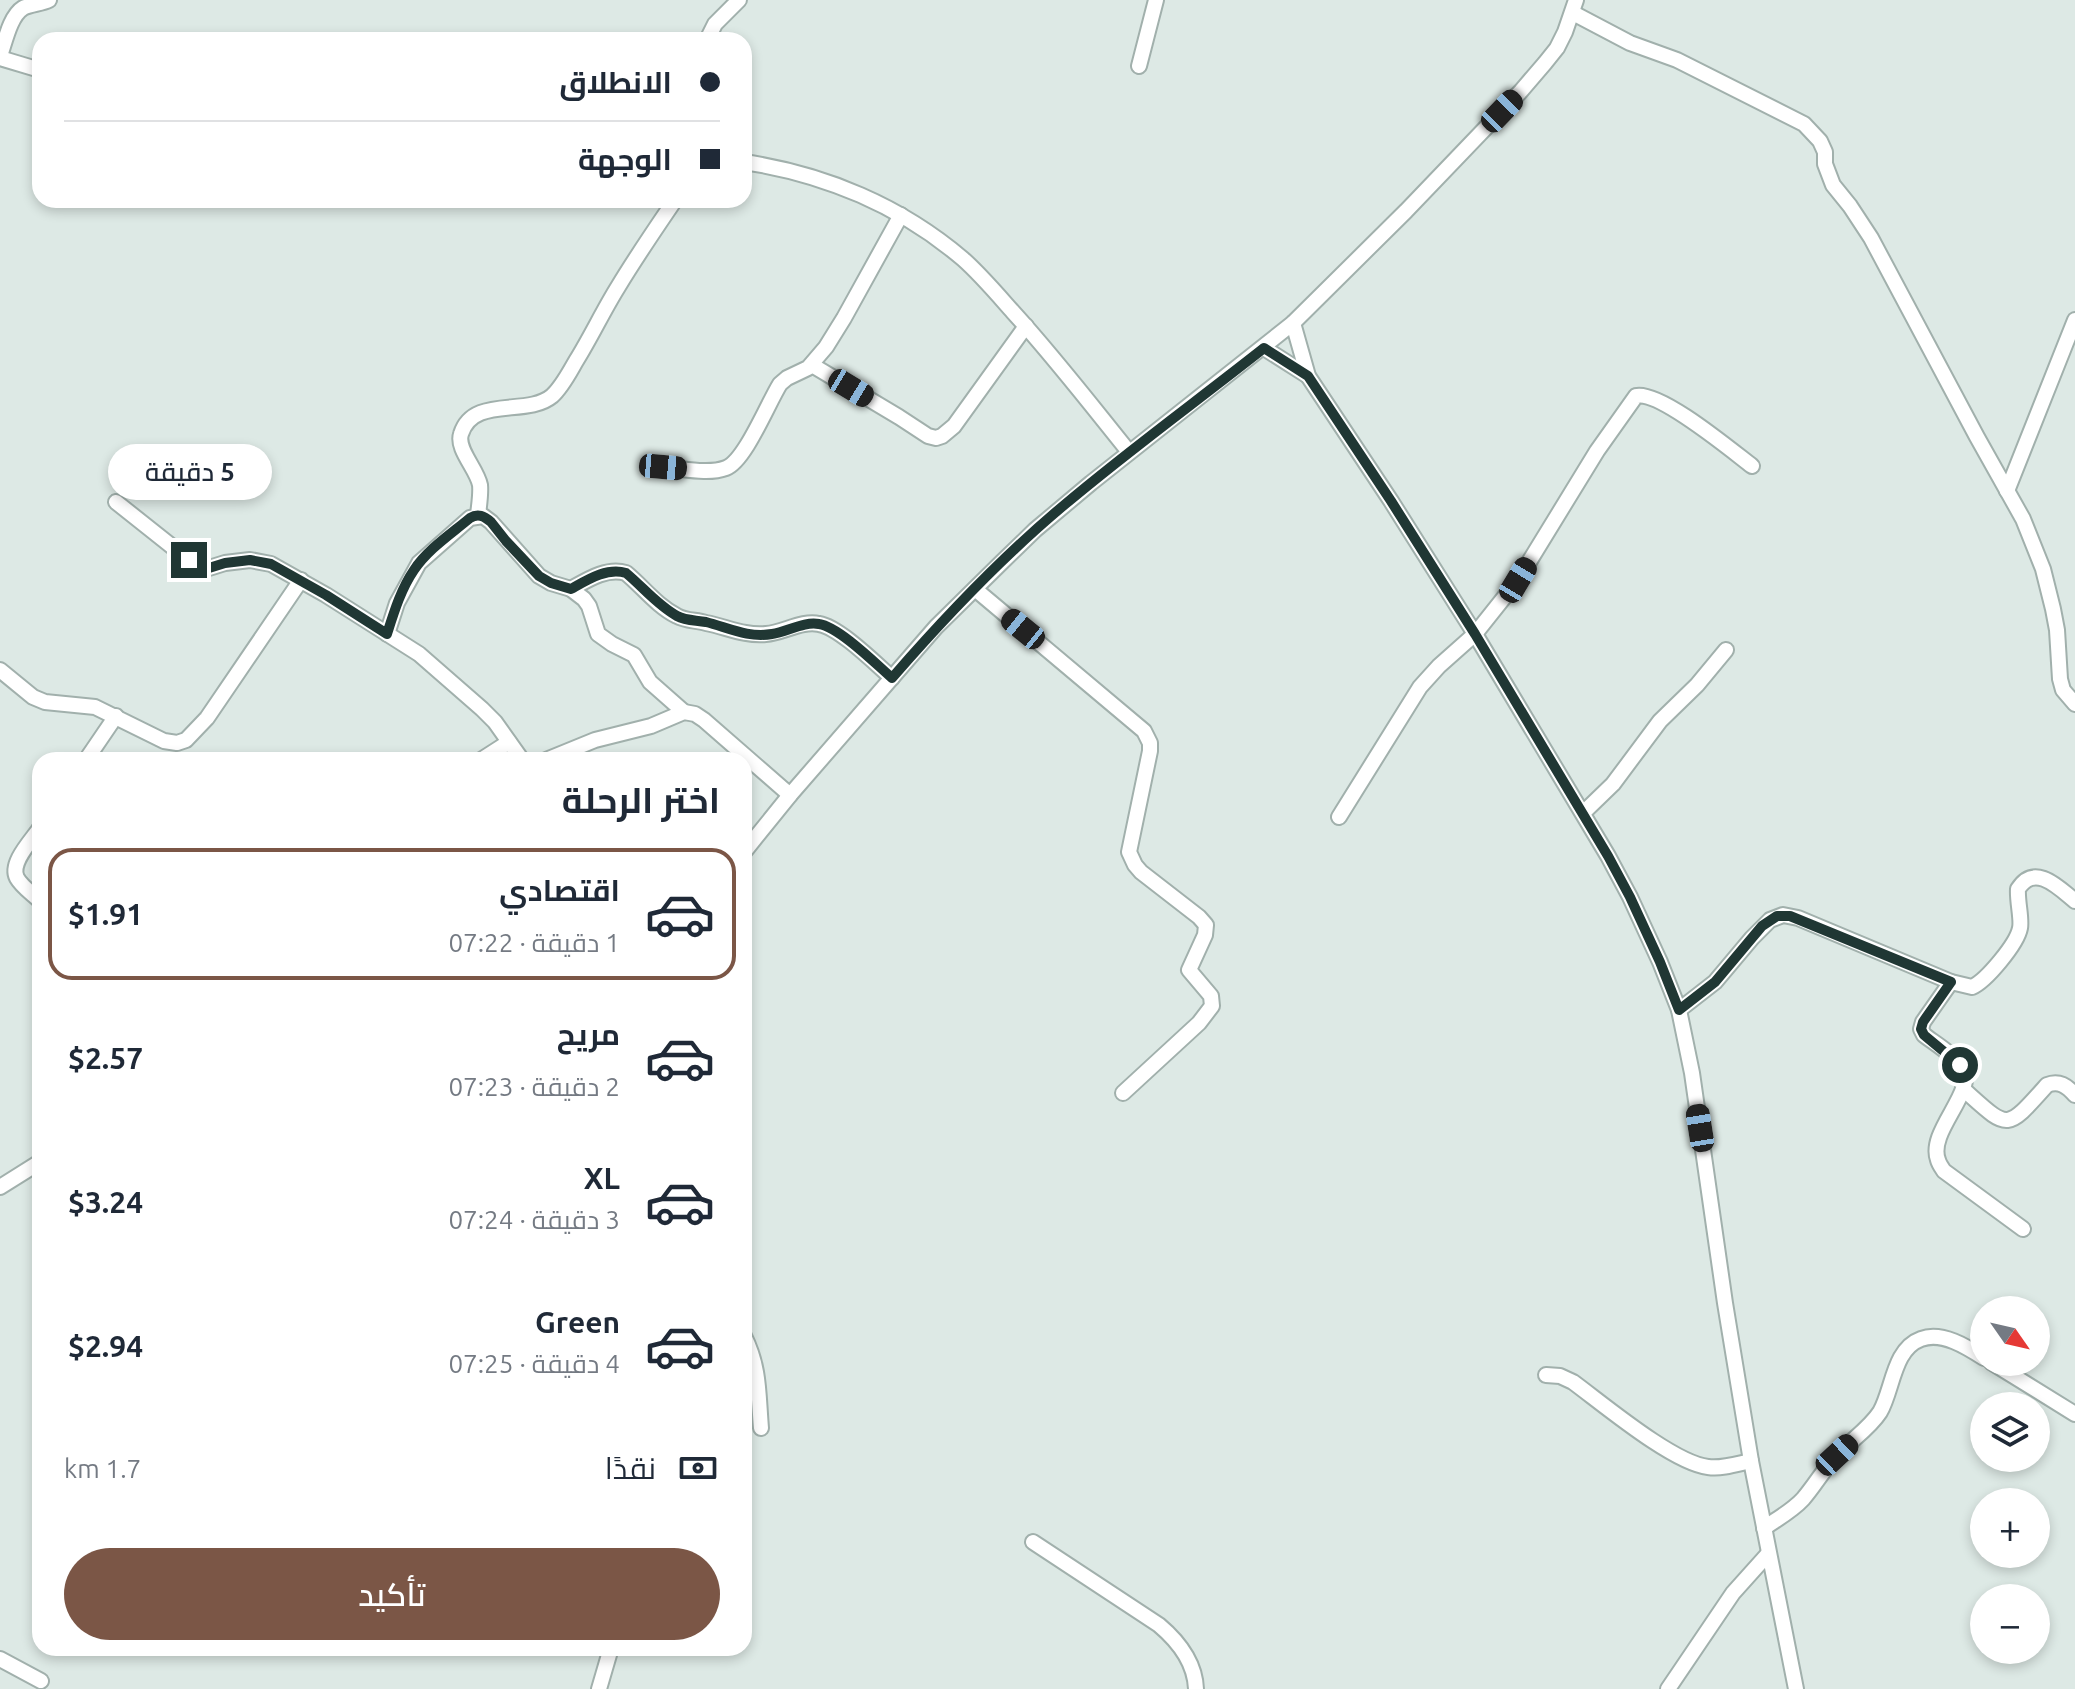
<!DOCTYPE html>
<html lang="ar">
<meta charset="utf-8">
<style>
:root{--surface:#fff;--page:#f6f6f7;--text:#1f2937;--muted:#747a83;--line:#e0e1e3;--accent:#7b5646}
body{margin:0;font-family:Ubuntu,Cairo,sans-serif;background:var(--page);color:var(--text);direction:rtl;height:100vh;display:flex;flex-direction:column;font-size:30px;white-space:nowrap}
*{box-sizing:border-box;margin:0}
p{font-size:26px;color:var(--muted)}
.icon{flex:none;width:44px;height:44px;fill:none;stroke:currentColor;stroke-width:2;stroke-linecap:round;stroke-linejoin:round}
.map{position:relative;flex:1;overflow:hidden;direction:ltr}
.panel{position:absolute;left:32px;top:752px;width:720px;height:904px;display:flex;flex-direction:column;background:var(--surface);border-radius:24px;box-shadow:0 4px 12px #0003;direction:rtl}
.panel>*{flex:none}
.hud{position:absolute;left:32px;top:32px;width:720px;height:176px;border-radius:24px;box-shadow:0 4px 12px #0003;direction:rtl;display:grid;align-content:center;height:176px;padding:0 32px;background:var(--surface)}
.needle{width:52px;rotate:124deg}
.tools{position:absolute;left:1970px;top:1296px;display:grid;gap:16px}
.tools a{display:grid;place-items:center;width:80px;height:80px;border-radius:50%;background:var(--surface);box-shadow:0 4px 12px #0003;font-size:40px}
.end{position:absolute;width:36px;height:36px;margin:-18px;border:10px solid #203734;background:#fff;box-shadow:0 0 0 4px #fff}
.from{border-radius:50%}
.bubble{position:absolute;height:56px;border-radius:28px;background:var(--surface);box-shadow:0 4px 12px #0003;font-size:26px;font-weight:600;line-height:56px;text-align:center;direction:rtl}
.car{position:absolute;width:24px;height:48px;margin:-24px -12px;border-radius:10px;box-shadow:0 0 6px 2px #0007;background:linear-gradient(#222 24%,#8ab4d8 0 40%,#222 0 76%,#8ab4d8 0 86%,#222 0)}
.hud b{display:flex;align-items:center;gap:28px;height:76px;font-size:30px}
.hud b+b{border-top:2px solid var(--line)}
.hud i{width:20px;height:20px;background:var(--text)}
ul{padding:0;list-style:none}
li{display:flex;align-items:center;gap:24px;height:132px;margin:0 16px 12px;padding:0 16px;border:4px solid transparent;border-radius:24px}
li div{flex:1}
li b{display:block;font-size:30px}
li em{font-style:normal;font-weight:600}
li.selected{border-color:var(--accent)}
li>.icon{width:72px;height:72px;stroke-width:1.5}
h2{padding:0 32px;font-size:36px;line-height:96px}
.pay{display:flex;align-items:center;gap:20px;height:88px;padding:0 32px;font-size:30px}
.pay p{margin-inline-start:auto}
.cta{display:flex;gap:16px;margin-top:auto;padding:16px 32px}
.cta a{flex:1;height:92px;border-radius:48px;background:var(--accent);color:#fff;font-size:32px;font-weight:600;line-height:92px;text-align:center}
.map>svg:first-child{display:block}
</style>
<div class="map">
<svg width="2075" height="1689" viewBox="0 0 2075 1689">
<rect width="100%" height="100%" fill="#dde9e5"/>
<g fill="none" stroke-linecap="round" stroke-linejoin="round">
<defs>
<g id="minor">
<polyline points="1573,13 1630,43 1677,60 1804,124 1820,141 1825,152 1825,164 1833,185 1850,206 1871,238 1977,437 2023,519 2043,569 2053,609 2057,630 2060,679 2063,690 2075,704"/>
<polyline points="707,40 715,24 739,0"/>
<path d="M0,56C5,42 10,16 23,8C31,4 41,4 49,0"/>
<polyline points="0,58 40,70"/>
<polyline points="1139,66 1156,0"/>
<path d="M744,162C825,174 901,206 963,259C981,275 997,294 1013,312C1054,357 1091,405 1129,452"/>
<polyline points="1293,323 1308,376 1391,501 1475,634 1608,856 1630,897 1660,962 1679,1010 1692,1073 1725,1303 1751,1461 1796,1689"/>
<polyline points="1264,348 1308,376"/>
<polyline points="812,365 899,417 928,436 936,438 942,436 954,426 1026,326"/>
<path d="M663,467C682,468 707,475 726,468C745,461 768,403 780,384L787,378L808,368L826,347L844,318L901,215"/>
<polyline points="2007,491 2075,320"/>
<polyline points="116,502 189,560 201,567 209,568 225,563 250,560 271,564 326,595 419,654 482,709 495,722 522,760"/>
<path d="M478,515C479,505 481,494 480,485C477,469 456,449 461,434C473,395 527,417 552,396C562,387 569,373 576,361C591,337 603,311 618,287C636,257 656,228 675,200"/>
<path d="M571,589C587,580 607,567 626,573C643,587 657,606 677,616C686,621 696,620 706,623C727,627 744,636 766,634C783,633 802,620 819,624C839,627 876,664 892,678"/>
<polyline points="975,589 1144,731 1150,743 1150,751 1129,852 1135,865 1141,872 1199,917 1206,925 1205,935 1189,970 1211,996 1212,1006 1199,1023 1123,1093"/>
<polyline points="387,634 397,603 419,563 470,518 483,516 491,522 539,576 551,583 571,589 584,599 589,606 598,634 612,644 634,655 650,682 684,712"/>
<polyline points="0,670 33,697 45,702 95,707 164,741 177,743 186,740 207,718 301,580"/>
<polyline points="86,760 116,716"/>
<polyline points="481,760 509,742"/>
<polyline points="546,760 595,740 651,726 684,712 695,714 704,720 790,795"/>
<polyline points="1583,813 1613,784 1660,721 1697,685 1726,650"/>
<path d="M1339,817L1420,687L1439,666L1475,634L1518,580L1597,451L1636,396C1659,390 1731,450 1752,466"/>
<path d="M40,828C32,840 9,863 17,878C22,887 33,894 40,901"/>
<polyline points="744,852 790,795 936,627 1002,562 1035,530 1091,483 1293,323 1406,211 1521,91 1545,63 1557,48 1565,32 1576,0"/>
<path d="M1951,982L1923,1022L1921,1029L1924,1035C1936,1044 1953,1054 1962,1067C1978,1091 1927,1131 1938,1160C1939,1164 1942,1168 1944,1171L2023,1229"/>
<path d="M1679,1010L1715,982L1752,938L1770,920L1783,915L1798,918L1951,982L1972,987C1986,981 2017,944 2020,928C2022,919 2017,901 2018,889C2035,863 2058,887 2075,901"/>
<path d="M1963,1089C2009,1130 2005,1132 2047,1085C2059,1080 2067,1086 2075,1095"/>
<polyline points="0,1187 40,1162"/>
<path d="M744,1336C760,1368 758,1393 761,1428"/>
<polyline points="1991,1362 2075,1414"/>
<path d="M1546,1375L1560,1376L1573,1382C1603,1404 1673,1463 1708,1467C1722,1469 1737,1464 1751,1461"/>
<path d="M1764,1528C1777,1519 1792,1511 1803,1499C1815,1485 1824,1469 1837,1455C1851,1440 1869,1429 1880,1412C1893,1390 1893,1349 1921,1339C1942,1331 1967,1347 1984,1358"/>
<path d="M1033,1542L1159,1625C1178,1641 1195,1663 1196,1689"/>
<polyline points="0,1659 41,1681"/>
<polyline points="599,1689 611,1648"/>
<polyline points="1668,1689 1733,1593 1768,1554"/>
</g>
</defs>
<use href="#minor" stroke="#a1b0ac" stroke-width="18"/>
<use href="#minor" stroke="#fff" stroke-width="14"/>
</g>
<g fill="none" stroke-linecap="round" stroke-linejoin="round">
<path stroke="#203734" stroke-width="10" d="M189,560L201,567L209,568L225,563L250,560L271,564L326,595L387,634C394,612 401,589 414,570C428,549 451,534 470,518C478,513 484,516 491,522L506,541L539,576L551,583L571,589C587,580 607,567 626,573C643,587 657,605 677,616C686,621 696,620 706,622C729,628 748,638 772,634C787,632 804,621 819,624C839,627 876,664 892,678C945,617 1001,558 1063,506C1128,451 1197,401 1264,348L1308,376L1391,501L1475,634L1608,856L1630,897L1660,962L1679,1010L1715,982L1762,926L1777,916H1790L1951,982L1923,1022L1921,1029L1924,1035L1960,1065"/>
</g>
</svg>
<div class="tools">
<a><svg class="needle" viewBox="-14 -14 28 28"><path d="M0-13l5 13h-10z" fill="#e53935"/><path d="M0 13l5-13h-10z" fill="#747a83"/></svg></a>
<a><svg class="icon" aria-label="layers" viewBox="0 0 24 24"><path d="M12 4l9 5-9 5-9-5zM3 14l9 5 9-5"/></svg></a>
<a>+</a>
<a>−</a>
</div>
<i class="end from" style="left:1960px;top:1065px"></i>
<i class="end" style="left:189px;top:560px"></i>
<div class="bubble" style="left:108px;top:444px;width:164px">5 دقيقة</div>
<i class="car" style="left:1502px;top:111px;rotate:44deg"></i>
<i class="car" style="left:851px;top:388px;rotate:121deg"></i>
<i class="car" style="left:663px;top:467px;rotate:95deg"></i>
<i class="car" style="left:1518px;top:580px;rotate:31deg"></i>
<i class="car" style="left:1023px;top:629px;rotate:309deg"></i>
<i class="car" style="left:1700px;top:1128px;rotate:351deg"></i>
<i class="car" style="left:1837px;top:1455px;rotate:47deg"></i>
<div class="hud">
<b><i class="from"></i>الانطلاق</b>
<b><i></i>الوجهة</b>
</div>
<section class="panel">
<h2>اختر الرحلة</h2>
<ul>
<li class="selected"><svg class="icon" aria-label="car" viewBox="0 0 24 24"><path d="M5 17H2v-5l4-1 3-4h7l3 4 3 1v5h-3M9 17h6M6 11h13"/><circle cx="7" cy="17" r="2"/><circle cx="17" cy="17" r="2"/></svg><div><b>اقتصادي</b><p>1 دقيقة · 07:22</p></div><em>$1.91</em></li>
<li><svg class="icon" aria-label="car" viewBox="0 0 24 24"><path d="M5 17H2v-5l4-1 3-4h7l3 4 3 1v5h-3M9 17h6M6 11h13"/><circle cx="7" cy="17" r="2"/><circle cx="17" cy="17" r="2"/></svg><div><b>مريح</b><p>2 دقيقة · 07:23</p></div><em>$2.57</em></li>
<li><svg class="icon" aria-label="car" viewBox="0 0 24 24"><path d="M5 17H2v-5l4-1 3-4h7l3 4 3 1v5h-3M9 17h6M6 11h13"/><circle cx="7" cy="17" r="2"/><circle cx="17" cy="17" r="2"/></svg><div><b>XL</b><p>3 دقيقة · 07:24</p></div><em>$3.24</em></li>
<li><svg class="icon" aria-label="car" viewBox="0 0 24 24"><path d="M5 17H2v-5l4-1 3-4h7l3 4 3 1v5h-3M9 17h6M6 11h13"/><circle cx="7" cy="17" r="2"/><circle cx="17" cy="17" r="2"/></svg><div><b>Green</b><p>4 دقيقة · 07:25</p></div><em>$2.94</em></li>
</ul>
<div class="pay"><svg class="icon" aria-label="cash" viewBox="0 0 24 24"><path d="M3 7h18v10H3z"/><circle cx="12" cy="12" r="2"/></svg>نقدًا<p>1.7 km</p></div>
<div class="cta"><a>تأكيد</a></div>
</section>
</div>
